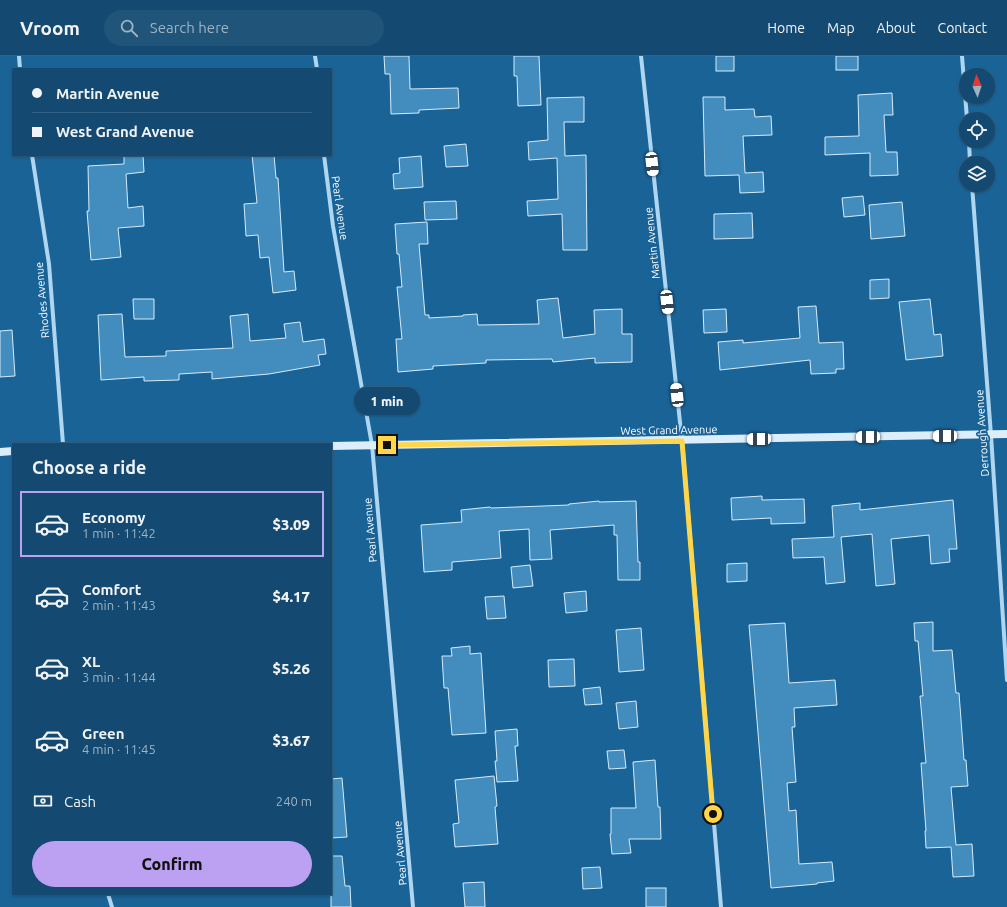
<!DOCTYPE html>
<meta charset="utf-8">
<style>
:root{--surface:#144a71;--page:#215479;--text:#f1f3f6;--muted:#9db3c3;--line:#336284;--accent:#bca0f2}
body{margin:0;font-family:Ubuntu,sans-serif;background:var(--page);color:var(--text);height:100vh;display:flex;flex-direction:column;font-size:15px;white-space:nowrap}
*{box-sizing:border-box;margin:0}
p{font-size:13px;color:var(--muted)}
.icon{flex:none;width:22px;height:22px;fill:none;stroke:currentColor;stroke-width:2;stroke-linecap:round;stroke-linejoin:round}
.map{position:relative;flex:1;overflow:hidden}
.details{position:absolute;left:12px;top:387px;width:320px;height:452px;display:flex;flex-direction:column;background:var(--surface);border-radius:0px;box-shadow:0 1px 3px #0004,0 0 0 1px var(--line)}
.details>*{flex:none}
.guide{position:absolute;left:12px;top:12px;width:320px;height:88px;border-radius:0px;box-shadow:0 1px 3px #0004,0 0 0 1px var(--line);display:grid;align-content:center;height:88px;padding:0 20px;background:var(--surface)}
.needle{width:26px;rotate:357deg}
.fabs{position:absolute;left:959px;top:12px;display:grid;gap:8px}
.fabs a{display:grid;place-items:center;width:36px;height:36px;border-radius:50%;background:var(--surface);box-shadow:0 1px 3px #0004,0 0 0 1px var(--line);font-size:20px}
.end{position:absolute;width:18px;height:18px;margin:-9px;border:5px solid #ffd54a;background:#111;box-shadow:0 0 0 2px #111}
.from{border-radius:50%}
.bubble{position:absolute;height:28px;border-radius:14px;background:var(--surface);box-shadow:0 1px 3px #0004,0 0 0 1px var(--line);font-size:13px;font-weight:800;line-height:28px;text-align:center}
.car{position:absolute;width:12px;height:24px;margin:-12px -6px;border-radius:5px;box-shadow:0 0 3px 1px #0007;background:linear-gradient(#fff 24%,#345 0 40%,#fff 0 76%,#345 0 86%,#fff 0)}
.guide b{display:flex;align-items:center;gap:14px;height:38px;font-size:15px}
.guide b+b{border-top:1px solid var(--line)}
.guide i{width:10px;height:10px;background:var(--text)}
ul{padding:0;list-style:none}
li{display:flex;align-items:center;gap:12px;height:66px;margin:0 8px 6px;padding:0 12px;border:2px solid transparent;border-radius:0px}
li div{flex:1}
li b{display:block;font-size:15px}
li em{font-style:normal;font-weight:800}
li.on{border-color:var(--accent)}
li>.icon{width:36px;height:36px;stroke-width:1.5}
h2{padding:0 20px;font-size:18px;line-height:48px}
.pay{display:flex;align-items:center;gap:10px;height:44px;padding:0 20px;font-size:15px}
.pay p{margin-inline-start:auto}
.button{display:flex;gap:8px;margin-top:auto;padding:8px 20px}
.button a{flex:1;height:46px;border-radius:24px;background:var(--accent);color:#111;font-size:16px;font-weight:800;line-height:46px;text-align:center}
header{display:flex;align-items:center;gap:24px;box-sizing:border-box;height:56px;padding:0 20px;background:var(--surface);border-bottom:1px solid var(--line)}
header strong{font-size:19px}
nav{display:flex;gap:22px;margin-inline-start:auto;font-size:14px}
.search{width:280px;height:36px;background:var(--page);display:flex;align-items:center;gap:10px;box-sizing:border-box;padding:0 14px;border-radius:22px;color:var(--muted);font-size:15px}
.map>svg:first-child{display:block}
</style>
<header>
<strong>Vroom</strong>
<div class="search"><svg class="icon" aria-label="search" viewBox="0 0 24 24"><circle cx="10" cy="10" r="6"/><path d="M15 15l6 6"/></svg>Search here</div>
<nav><a>Home</a><a>Map</a><a>About</a><a>Contact</a></nav>
</header>
<div class="map">
<svg width="1007" height="851" viewBox="0 0 1007 851">
<rect width="100%" height="100%" fill="#1a6397"/>
<g fill="#438dbe" stroke="#d5ecfb">
<polygon points="384,0 409,0 410,33 458,32 459,52 419,54 419,57 391,58 390,18 385,18"/>
<polygon points="514,0 539,0 541,49 518,50 517,20 514,20"/>
<rect x="716" y="0" width="18" height="15"/>
<rect x="836" y="0" width="22" height="14"/>
<polygon points="892,37 893,59 884,59 886,96 897,96 898,119 870,120 870,97 825,99 825,81 859,80 858,39"/>
<polygon points="584,41 584,66 564,66 565,100 586,99 587,194 563,194 562,158 528,160 527,145 558,143 557,102 529,104 528,86 548,84 547,42"/>
<polygon points="703,41 725,41 725,54 754,53 755,61 771,60 772,79 743,80 745,117 763,116 764,136 740,137 739,119 705,120"/>
<polygon points="466,88 468,110 446,111 444,90"/>
<polygon points="124,99 143,99 144,116 126,118 128,152 143,150 144,170 118,172 121,201 91,204 87,155 89,155 88,110 124,108"/>
<polygon points="252,99 274,99 276,122 278,122 284,216 294,215 296,234 273,237 269,201 260,202 258,179 246,180 244,148 257,147"/>
<polygon points="421,100 423,131 394,133 393,118 400,117 399,102"/>
<polygon points="863,140 865,159 844,161 842,142"/>
<polygon points="456,145 457,163 425,164 424,146"/>
<polygon points="902,146 905,180 871,183 869,149"/>
<polygon points="752,157 753,182 714,183 714,158"/>
<polygon points="427,166 428,188 419,188 425,259 429,259 429,262 463,260 463,259 477,258 478,269 539,268 537,244 558,242 563,282 595,278 594,254 622,253 622,278 632,278 632,306 595,307 595,302 553,306 552,303 486,304 486,307 433,310 433,313 398,316 396,283 402,283 397,231 402,231 399,198 397,198 395,168"/>
<polygon points="889,223 889,242 870,243 870,224"/>
<polygon points="133,243 154,243 154,263 134,263"/>
<polygon points="930,243 934,279 941,278 943,300 906,304 899,246"/>
<polygon points="816,250 819,287 843,286 844,313 836,313 836,317 811,318 810,304 720,314 718,286 743,284 743,287 800,282 798,251"/>
<polygon points="726,253 727,276 704,277 703,254"/>
<polygon points="122,258 125,301 166,300 166,295 233,292 230,260 248,258 250,285 286,282 284,268 300,266 303,286 324,283 326,298 318,299 320,309 269,318 212,323 212,316 179,318 179,324 144,325 144,321 101,324 98,259"/>
<polygon points="12,274 15,320 0,321 0,275"/>
<polygon points="762,440 762,444 804,443 805,467 771,468 771,462 732,464 731,442"/>
<polygon points="953,444 957,493 949,493 950,506 931,508 929,479 891,483 895,528 876,530 872,478 841,481 845,526 826,528 824,501 793,502 792,483 834,481 832,450 860,447 860,454"/>
<polygon points="599,445 599,446 636,445 638,506 640,506 640,524 618,524 617,479 614,479 614,469 550,474 552,503 530,504 529,473 499,475 501,502 452,506 452,514 424,516 421,469 462,466 461,454 490,451 491,452 569,449 569,448"/>
<polygon points="747,507 747,525 727,526 727,508"/>
<polygon points="530,509 533,530 513,532 511,511"/>
<polygon points="586,535 587,555 566,557 564,537"/>
<polygon points="504,540 506,562 487,563 485,541"/>
<polygon points="933,566 933,595 952,594 956,637 959,637 964,704 966,704 968,730 951,731 956,789 972,788 974,820 953,821 951,791 926,792 925,775 926,775 921,707 926,707 920,640 923,640 918,585 915,585 914,567"/>
<polygon points="785,567 789,627 835,624 837,649 794,652 795,671 792,671 796,726 787,727 789,755 796,754 799,808 832,806 834,825 817,827 817,828 771,832 749,569"/>
<polygon points="641,572 644,614 619,616 616,574"/>
<polygon points="470,590 470,598 481,597 486,677 452,679 448,632 444,632 442,600 452,600 451,592"/>
<polygon points="574,603 575,630 549,631 548,604"/>
<polygon points="600,631 602,648 585,649 583,633"/>
<polygon points="636,645 638,671 619,673 616,647"/>
<polygon points="517,673 518,690 515,690 518,725 497,726 495,705 497,705 495,675"/>
<polygon points="624,694 626,712 609,713 607,695"/>
<polygon points="655,704 658,751 660,751 661,783 629,783 631,797 612,798 610,778 611,778 611,752 636,752 633,706"/>
<polygon points="494,720 497,750 495,751 498,788 455,791 453,768 459,767 455,724"/>
<polygon points="342,722 347,781 331,782 331,723"/>
<polygon points="331,800 342,800 345,830 350,830 351,851 331,851"/>
<polygon points="600,811 602,832 583,833 582,812"/>
<polygon points="484,826 485,851 465,851 463,827"/>
<rect x="646" y="832" width="20" height="19"/>
</g>
<g fill="none" stroke-linecap="round" stroke-linejoin="round">
<g stroke="#aed6f0" stroke-width="4">
<polyline points="19,0 20,13"/>
<polyline points="315,0 317,13"/>
<polyline points="641,0 682,385 721,851"/>
<polyline points="962,0 967,63"/>
<polyline points="969,85 970,107"/>
<polyline points="32,99 49,208 63,388"/>
<polyline points="324,99 333,170 372,389 413,851"/>
<polyline points="972,129 991,379 1007,624"/>
<polyline points="108,838 112,851"/>
</g>
<g stroke="#dceefb" stroke-width="8">
<polyline points="331,390 1007,378"/>
<polyline points="0,396 13,395"/>
</g>
</g>
<g fill="none" stroke-linecap="round" stroke-linejoin="round">
<polyline stroke="#ffd54a" stroke-width="5" points="387,389 682,385 713,758"/>
</g>
<g text-anchor="middle" stroke-width="3.5" stroke-linejoin="round" paint-order="stroke">
<g font-size="11" fill="#fff" stroke="#1a6397">
<text transform="translate(340 152) rotate(82)" y="4">Pearl Avenue</text>
<text transform="translate(652 187) rotate(-96)" y="4">Martin Avenue</text>
<text transform="translate(42 244) rotate(-95)" y="4">Rhodes Avenue</text>
<text transform="translate(669 374) rotate(-1)" y="4">West Grand Avenue</text>
<text transform="translate(982 377) rotate(-94)" y="4">Derrough Avenue</text>
<text transform="translate(370 474) rotate(-95)" y="4">Pearl Avenue</text>
<text transform="translate(400 797) rotate(-95)" y="4">Pearl Avenue</text>
</g>
</g>
</svg>
<div class="fabs">
<a><svg class="needle" viewBox="-14 -14 28 28"><path d="M0-13l5 13h-10z" fill="#e53935"/><path d="M0 13l5-13h-10z" fill="#9db3c3"/></svg></a>
<a><svg class="icon" aria-label="locate" viewBox="0 0 24 24"><circle cx="12" cy="12" r="6"/><path d="M12 2v4M12 18v4M2 12h4M18 12h4"/></svg></a>
<a><svg class="icon" aria-label="layers" viewBox="0 0 24 24"><path d="M12 4l9 5-9 5-9-5zM3 14l9 5 9-5"/></svg></a>
</div>
<i class="end from" style="left:713px;top:758px"></i>
<i class="end" style="left:387px;top:389px"></i>
<div class="bubble" style="left:354px;top:331px;width:66px">1 min</div>
<i class="car" style="left:652px;top:108px;rotate:174deg"></i>
<i class="car" style="left:667px;top:246px;rotate:174deg"></i>
<i class="car" style="left:677px;top:339px;rotate:354deg"></i>
<i class="car" style="left:945px;top:380px;rotate:269deg"></i>
<i class="car" style="left:868px;top:381px;rotate:269deg"></i>
<i class="car" style="left:759px;top:383px;rotate:269deg"></i>
<div class="guide">
<b><i class="from"></i>Martin Avenue</b>
<b><i></i>West Grand Avenue</b>
</div>
<section class="details">
<h2>Choose a ride</h2>
<ul>
<li class="on"><svg class="icon" aria-label="car" viewBox="0 0 24 24"><path d="M5 17H2v-5l4-1 3-4h7l3 4 3 1v5h-3M9 17h6M6 11h13"/><circle cx="7" cy="17" r="2"/><circle cx="17" cy="17" r="2"/></svg><div><b>Economy</b><p>1 min · 11:42</p></div><em>$3.09</em></li>
<li><svg class="icon" aria-label="car" viewBox="0 0 24 24"><path d="M5 17H2v-5l4-1 3-4h7l3 4 3 1v5h-3M9 17h6M6 11h13"/><circle cx="7" cy="17" r="2"/><circle cx="17" cy="17" r="2"/></svg><div><b>Comfort</b><p>2 min · 11:43</p></div><em>$4.17</em></li>
<li><svg class="icon" aria-label="car" viewBox="0 0 24 24"><path d="M5 17H2v-5l4-1 3-4h7l3 4 3 1v5h-3M9 17h6M6 11h13"/><circle cx="7" cy="17" r="2"/><circle cx="17" cy="17" r="2"/></svg><div><b>XL</b><p>3 min · 11:44</p></div><em>$5.26</em></li>
<li><svg class="icon" aria-label="car" viewBox="0 0 24 24"><path d="M5 17H2v-5l4-1 3-4h7l3 4 3 1v5h-3M9 17h6M6 11h13"/><circle cx="7" cy="17" r="2"/><circle cx="17" cy="17" r="2"/></svg><div><b>Green</b><p>4 min · 11:45</p></div><em>$3.67</em></li>
</ul>
<div class="pay"><svg class="icon" aria-label="cash" viewBox="0 0 24 24"><path d="M3 7h18v10H3z"/><circle cx="12" cy="12" r="2"/></svg>Cash<p>240 m</p></div>
<div class="button"><a>Confirm</a></div>
</section>
</div>
